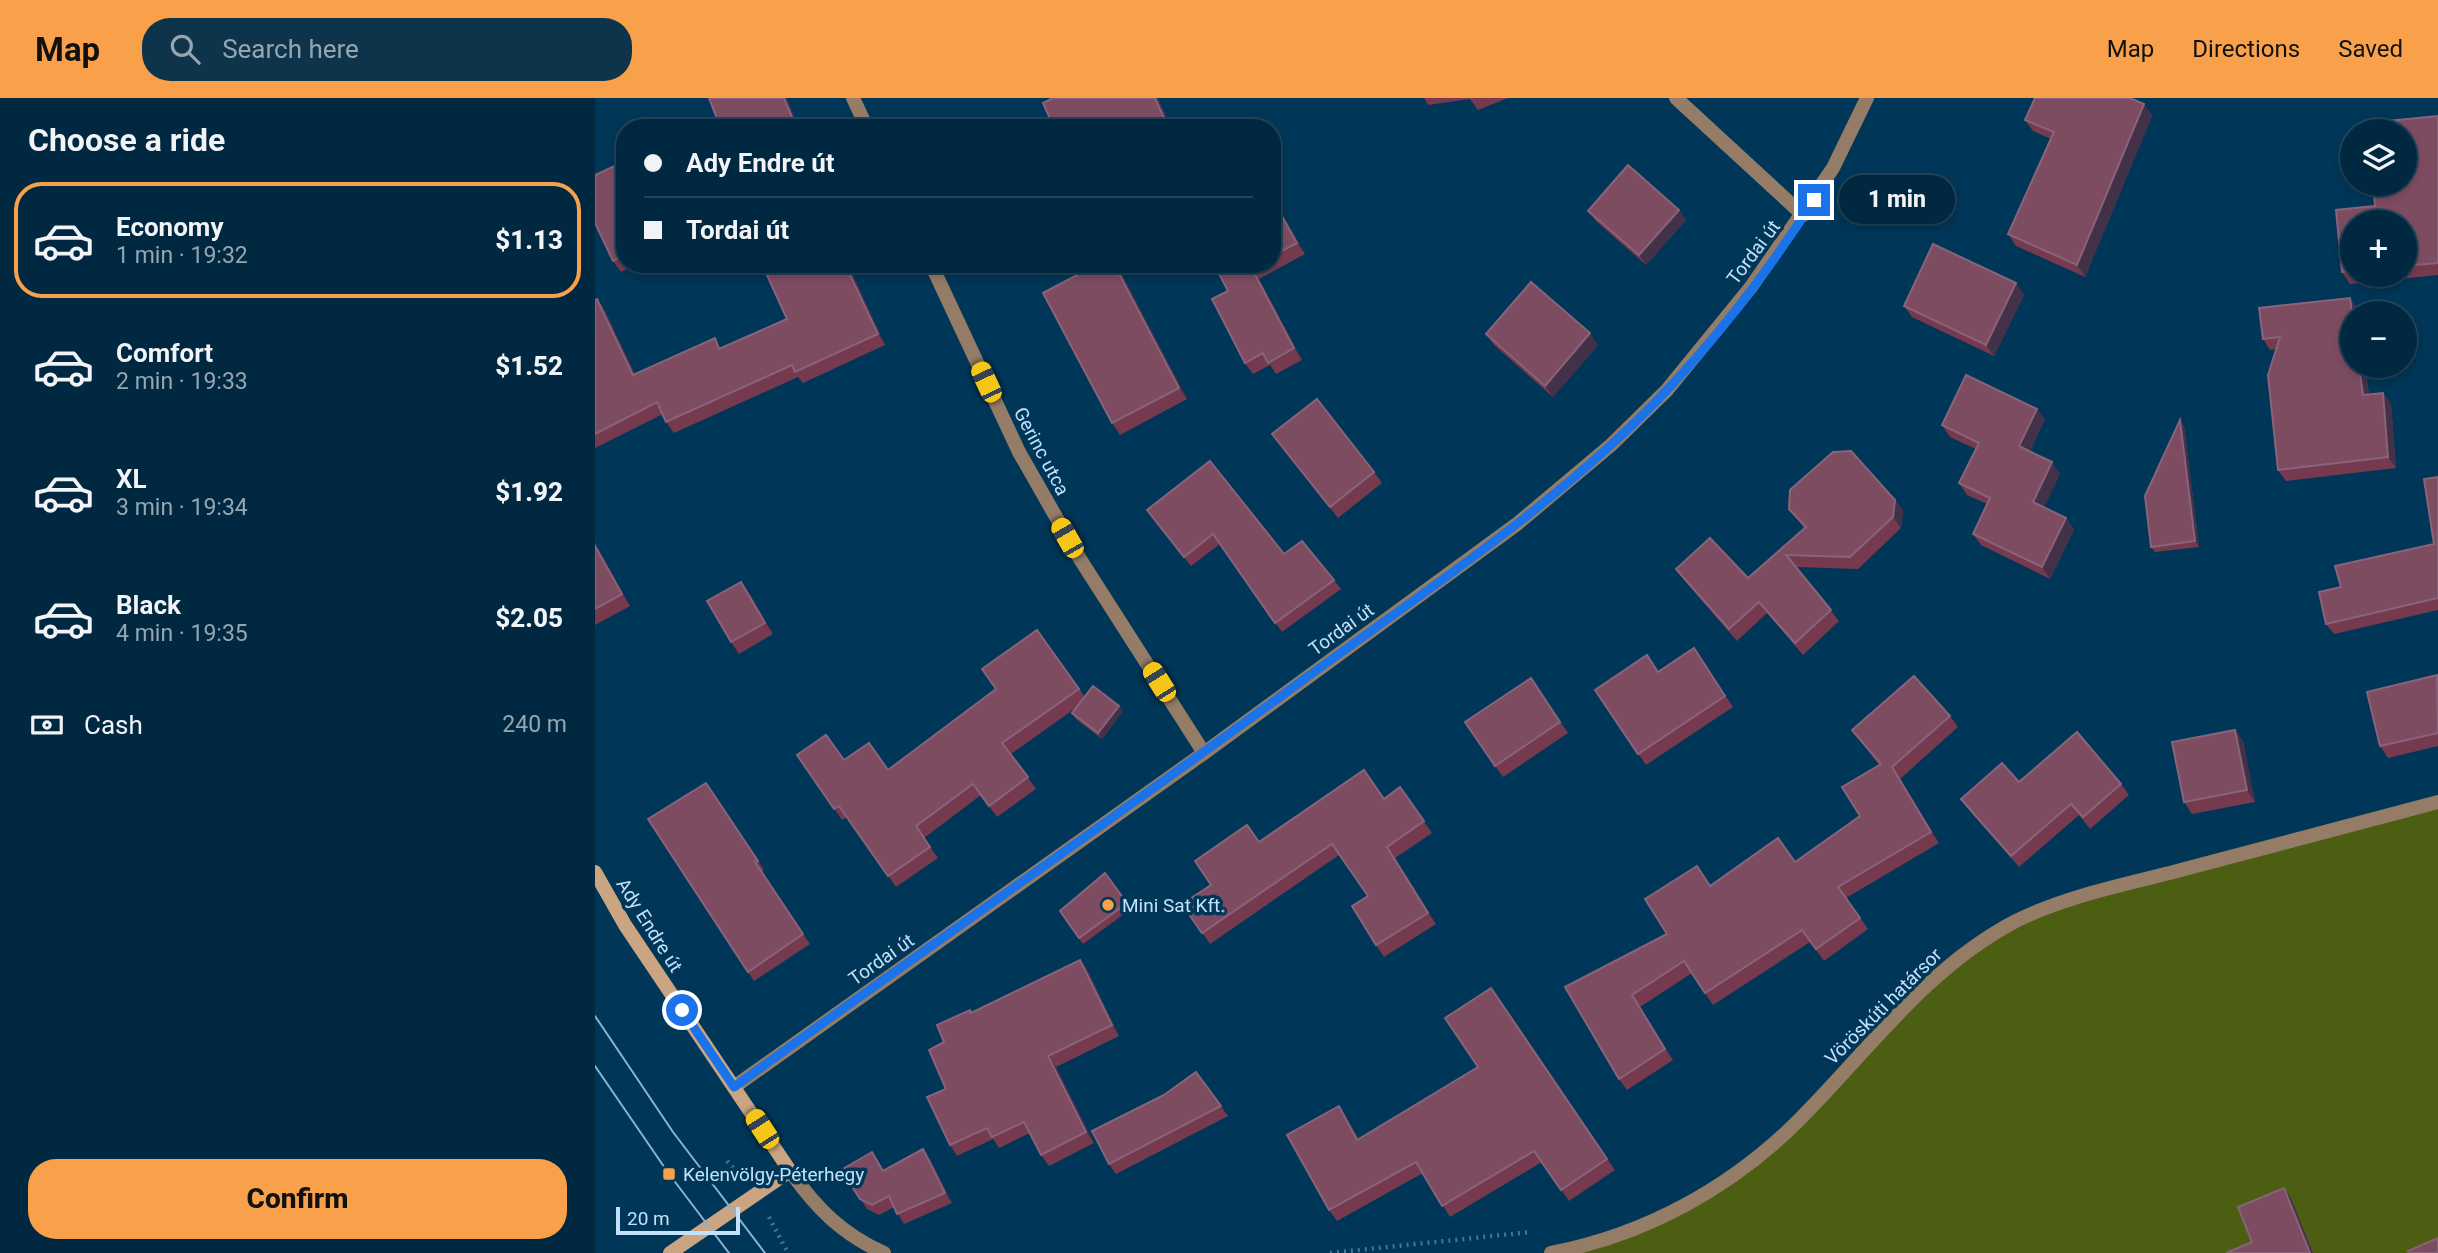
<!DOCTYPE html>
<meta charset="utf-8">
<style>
:root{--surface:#002841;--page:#0e344c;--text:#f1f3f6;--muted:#95a6b1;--line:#22445a;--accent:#f8a14a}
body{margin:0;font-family:Roboto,sans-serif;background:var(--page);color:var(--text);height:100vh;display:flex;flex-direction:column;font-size:26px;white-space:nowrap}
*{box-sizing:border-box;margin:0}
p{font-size:23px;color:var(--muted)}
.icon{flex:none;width:38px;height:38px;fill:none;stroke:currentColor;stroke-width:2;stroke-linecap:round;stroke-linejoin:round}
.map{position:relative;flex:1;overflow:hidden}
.details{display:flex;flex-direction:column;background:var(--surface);width:595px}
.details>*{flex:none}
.hud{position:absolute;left:21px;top:21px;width:665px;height:154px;border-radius:28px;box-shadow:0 4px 10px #0003,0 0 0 2px var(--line);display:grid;align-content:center;height:154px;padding:0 28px;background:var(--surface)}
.controls{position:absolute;left:1745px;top:21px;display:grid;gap:14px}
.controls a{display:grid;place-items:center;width:77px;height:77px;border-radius:50%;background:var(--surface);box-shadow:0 4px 10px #0003,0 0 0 2px var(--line);font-size:35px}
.scale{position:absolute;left:21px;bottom:18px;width:124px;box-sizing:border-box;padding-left:7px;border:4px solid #c2e1fb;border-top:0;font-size:19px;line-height:24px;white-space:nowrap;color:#c2e1fb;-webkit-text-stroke:5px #003657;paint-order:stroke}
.end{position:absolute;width:32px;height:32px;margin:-16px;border:9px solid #1a73e8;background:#fff;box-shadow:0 0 0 4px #fff}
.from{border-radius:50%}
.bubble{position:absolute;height:49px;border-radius:24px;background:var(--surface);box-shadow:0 4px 10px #0003,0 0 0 2px var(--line);font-size:23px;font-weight:800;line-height:49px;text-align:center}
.car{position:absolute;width:21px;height:42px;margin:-21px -10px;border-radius:9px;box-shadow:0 0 5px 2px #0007;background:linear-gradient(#f5c518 24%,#345 0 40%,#f5c518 0 76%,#345 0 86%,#f5c518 0)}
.hud b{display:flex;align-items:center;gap:24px;height:66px;font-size:26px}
.hud b+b{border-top:2px solid var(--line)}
.hud i{width:18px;height:18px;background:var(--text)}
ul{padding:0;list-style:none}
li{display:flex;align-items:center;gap:21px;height:116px;margin:0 14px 10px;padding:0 14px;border:4px solid transparent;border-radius:28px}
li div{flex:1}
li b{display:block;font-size:26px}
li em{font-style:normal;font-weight:800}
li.current{border-color:var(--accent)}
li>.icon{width:63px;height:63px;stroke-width:1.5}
h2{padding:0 28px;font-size:32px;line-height:84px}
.pay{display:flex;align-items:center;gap:18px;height:77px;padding:0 28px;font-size:26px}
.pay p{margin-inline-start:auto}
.primary-button{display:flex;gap:14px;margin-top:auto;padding:14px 28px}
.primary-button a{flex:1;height:80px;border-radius:28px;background:var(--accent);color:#111;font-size:28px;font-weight:800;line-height:80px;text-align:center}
header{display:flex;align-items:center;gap:42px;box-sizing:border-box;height:98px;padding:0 35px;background:var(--accent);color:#111}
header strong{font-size:33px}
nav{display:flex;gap:38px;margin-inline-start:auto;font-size:24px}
.search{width:490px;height:63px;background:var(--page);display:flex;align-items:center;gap:18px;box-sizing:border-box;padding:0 24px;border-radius:28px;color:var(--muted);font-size:26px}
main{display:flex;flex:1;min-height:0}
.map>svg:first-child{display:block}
</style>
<header>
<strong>Map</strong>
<div class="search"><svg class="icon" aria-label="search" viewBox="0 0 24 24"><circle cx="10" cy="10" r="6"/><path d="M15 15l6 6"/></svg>Search here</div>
<nav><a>Map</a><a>Directions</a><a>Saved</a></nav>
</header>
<main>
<section class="details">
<h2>Choose a ride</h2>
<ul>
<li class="current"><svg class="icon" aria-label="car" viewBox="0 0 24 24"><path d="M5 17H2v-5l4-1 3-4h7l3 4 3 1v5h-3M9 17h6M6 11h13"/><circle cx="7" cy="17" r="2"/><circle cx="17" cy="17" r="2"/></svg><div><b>Economy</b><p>1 min · 19:32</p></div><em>$1.13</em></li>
<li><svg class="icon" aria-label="car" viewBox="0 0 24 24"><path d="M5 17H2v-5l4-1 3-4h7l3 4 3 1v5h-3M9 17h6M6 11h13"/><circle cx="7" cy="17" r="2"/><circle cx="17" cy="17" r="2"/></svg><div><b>Comfort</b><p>2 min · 19:33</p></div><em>$1.52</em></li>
<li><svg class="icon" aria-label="car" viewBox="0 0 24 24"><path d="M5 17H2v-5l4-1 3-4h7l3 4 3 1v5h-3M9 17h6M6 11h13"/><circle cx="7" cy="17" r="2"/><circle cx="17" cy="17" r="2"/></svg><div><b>XL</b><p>3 min · 19:34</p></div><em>$1.92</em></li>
<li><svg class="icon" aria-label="car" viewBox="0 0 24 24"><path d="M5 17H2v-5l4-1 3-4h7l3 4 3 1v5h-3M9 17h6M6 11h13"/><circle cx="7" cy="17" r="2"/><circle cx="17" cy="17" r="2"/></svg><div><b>Black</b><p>4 min · 19:35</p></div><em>$2.05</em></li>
</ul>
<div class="pay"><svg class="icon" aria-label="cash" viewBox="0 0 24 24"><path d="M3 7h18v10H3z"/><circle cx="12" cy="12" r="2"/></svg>Cash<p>240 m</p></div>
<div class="primary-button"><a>Confirm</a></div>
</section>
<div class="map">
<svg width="1843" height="1155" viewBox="0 0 1843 1155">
<rect width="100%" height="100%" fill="#003657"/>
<polygon fill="#4c5e11" points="1843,711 1843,1155 956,1155 982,1150 1134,1081 1363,861 1482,799"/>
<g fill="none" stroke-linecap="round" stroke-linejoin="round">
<g stroke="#467492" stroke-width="4.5" stroke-dasharray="2 5" stroke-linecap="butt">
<polyline points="132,1063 143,1075"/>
<polyline points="174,1119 193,1155"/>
<polyline points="735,1155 936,1134"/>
</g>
<polyline stroke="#947c66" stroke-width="14" points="1081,0 1208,117"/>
<g stroke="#947c66" stroke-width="14">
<polyline points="258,0 272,30"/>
<polyline points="336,166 424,354 485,461 609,655"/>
<polyline points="139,989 609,655 922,426 1016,347 1072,292 1156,189 1238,70 1272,0"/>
<path d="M195,1073C222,1111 247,1136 289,1155"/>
<path d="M956,1155C1050,1137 1136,1090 1204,1022C1273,953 1332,869 1421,823C1471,798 1529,787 1582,773C1669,750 1756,727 1843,704"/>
</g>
<polyline stroke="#cba482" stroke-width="14" points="0,774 30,827 195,1073 75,1155"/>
<g stroke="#8cb2ce" stroke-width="2">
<polyline points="0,918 78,1034 170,1155"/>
<polyline points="0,968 74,1076 134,1155"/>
</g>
</g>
<g fill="#763a4f" fill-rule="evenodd">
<polygon points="458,0 563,0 576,30 459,30"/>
<polygon points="829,0 913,0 883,12 875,1 833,7"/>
<polygon points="1549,6 1557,18 1490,179 1421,148 1413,136 1456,41 1438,33 1430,22"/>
<path d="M1843,18V177L1755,186L1747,174L1741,112L1780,108L1778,86H1810V33H1773L1772,25ZM1757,124H1810V177H1757Z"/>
<polygon points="30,63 30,166 43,166 26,174 18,163"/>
<polygon points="677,98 710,156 664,181 707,262 681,276 675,267 658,276 650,265 633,193 619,166 677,166"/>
<polygon points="1084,112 1091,122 1051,167 1001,123 993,113"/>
<polygon points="167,166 253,166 290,247 208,285 203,279 79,335 71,324 68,316 0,350 0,202 2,201 10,213 40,276 126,250 192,221"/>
<polygon points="503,166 520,166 524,171 592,301 525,337 517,325"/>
<polygon points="1421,185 1429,197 1399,258 1317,219 1309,208"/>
<polygon points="1755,200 1763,211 1764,215 1757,215 1757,268 1770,268 1774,297 1788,295 1796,306 1801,370 1691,383 1683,372 1681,251 1675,252 1668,241"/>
<polygon points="891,236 1003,247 958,299 899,247"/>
<polygon points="1442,311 1450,322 1435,353 1465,376 1449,409 1471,420 1479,432 1455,481 1386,447 1378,436 1392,406 1372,397 1364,385 1381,351 1355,339 1347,327"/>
<polygon points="1589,327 1604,449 1560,454 1556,449"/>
<polygon points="677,336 779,374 787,385 743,420"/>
<polygon points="1843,379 1843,512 1739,536 1731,526 1839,446"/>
<polygon points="1300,402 1308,413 1306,430 1263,471 1201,469 1244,523 1208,557 1172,515 1142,543 1089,482 1081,471 1153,480 1210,431 1194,411"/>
<polygon points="552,412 689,456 739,482 746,491 687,534 625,446 596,468"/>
<polygon points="0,445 35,508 0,527"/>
<polygon points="154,495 178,536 144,556 136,544"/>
<polygon points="442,532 490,599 528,613 507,641 481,621 477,615 482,609 416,656 441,691 402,719 386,697 329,740 343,760 301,789 252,719 247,722 202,657 249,662 293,672 401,591"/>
<polygon points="1099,550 1138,609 1051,667 1000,592 1064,574"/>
<polygon points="1843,578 1843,648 1793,660 1785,648"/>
<polygon points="936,580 973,635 908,679 870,624"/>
<polygon points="1355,618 1363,629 1305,681 1344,745 1251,800 1273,831 1229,863 1215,844 1118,907 1097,875 1045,909 1078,962 1032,992 1024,981 970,889 1072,836 1116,788 1200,764 1265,718 1284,667 1257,632"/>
<polygon points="1640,632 1648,643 1660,704 1597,716 1589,704"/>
<polygon points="1424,684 1526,686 1534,697 1495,731 1484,717 1424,769 1374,712 1366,701"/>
<polygon points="111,685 169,772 166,774 215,846 159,883 153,874"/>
<polygon points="805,689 837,735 800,760 841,826 789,859 781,847 773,798 744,757 615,846 587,806 616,787 664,744 789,700"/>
<polygon points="510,775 536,811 488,846 465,813"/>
<polygon points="485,862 493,873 524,938 461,969 499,1045 454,1068 446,1057 435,1035 404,1050 398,1041 362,1058 355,1047 349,944 377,915"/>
<polygon points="896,890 1020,1072 974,1103 947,1064 855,1119 828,1075 742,1123 734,1112 744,1008 751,1019 764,1041 883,969"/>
<polygon points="601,974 633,1018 521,1076 514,1066 569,997"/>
<polygon points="277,1054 289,1073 335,1061 357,1105 309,1126 299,1109 284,1117 272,1111 246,1072"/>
</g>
<g fill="#43314a">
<polygon points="189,0 192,0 204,30 202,30"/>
<polygon points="560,0 563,0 576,30 575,30 571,24"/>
<polygon points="1549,6 1557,18 1490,179 1482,167"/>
<polygon points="677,98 710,156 702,145 677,101"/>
<polygon points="1084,112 1091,122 1051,167 1044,157"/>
<polygon points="250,166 253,166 290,247 283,236"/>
<polygon points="519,166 524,171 592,301 584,290"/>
<polygon points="656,169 664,181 707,262 699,250"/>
<polygon points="1421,185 1429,197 1399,258 1391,247"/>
<polygon points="1755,200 1763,211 1764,215 1757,215"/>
<polygon points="2,201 10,213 46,288 38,277"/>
<polygon points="995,235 1003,247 958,299 950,288"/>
<polygon points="1764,268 1770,268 1775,308 1768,297"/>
<polygon points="1788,295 1796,306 1801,370 1793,359"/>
<polygon points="1442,311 1450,322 1432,359 1424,348"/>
<polygon points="1585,322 1589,327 1604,449 1600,443"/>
<polygon points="1457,364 1465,376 1446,415 1438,404"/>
<polygon points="1300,402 1308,413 1306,430 1298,419"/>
<polygon points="1471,420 1479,432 1455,481 1447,469"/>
<polygon points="0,445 35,508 27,496 0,448"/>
<polygon points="146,484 154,495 178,536 170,525"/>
<polygon points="524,608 528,613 507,641 503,635"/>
<polygon points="1640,632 1648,643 1660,704 1652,692"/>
<polygon points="1297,669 1305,681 1344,745 1336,734"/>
<polygon points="792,749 800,760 841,826 833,815"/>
<polygon points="485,862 493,873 524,938 517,927"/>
<polygon points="1037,897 1045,909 1078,962 1070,951"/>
<polygon points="453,958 461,969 499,1045 491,1034"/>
<polygon points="744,1008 751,1019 770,1053 762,1042"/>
<polygon points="328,1051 335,1061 357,1105 350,1095"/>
<polygon points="1689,1090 1696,1100 1718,1155 1715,1155"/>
</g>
<g fill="#7e4c61" stroke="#89637a" stroke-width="2">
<polygon points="114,0 189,0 201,29 204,28 204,30 116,30 124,26"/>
<polygon points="458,0 560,0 571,24 559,30 459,30 448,5"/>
<polygon points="1440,0 1535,0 1549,6 1482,167 1413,136 1459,34 1430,22"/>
<polygon points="1843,18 1843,165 1810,168 1810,124 1757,124 1757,173 1747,174 1741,112 1780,108 1778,86 1810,86 1810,33 1773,33 1772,25"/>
<polygon points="30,63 30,157 18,163 0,125 0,77"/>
<polygon points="1033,67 1084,112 1044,157 993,113"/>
<polygon points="677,101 702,145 677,158"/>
<polygon points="1338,146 1421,185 1391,247 1309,208"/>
<polygon points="167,166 250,166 283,236 200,274 197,267 71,324 62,304 0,336 0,202 2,201 38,277 120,240 124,251 192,221"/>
<polygon points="503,166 519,166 584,290 517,325 448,195"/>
<polygon points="619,166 662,166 656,169 699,250 673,265 668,255 650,265 617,201 633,193"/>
<polygon points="936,184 995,235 950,288 891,236"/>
<polygon points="1755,200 1757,215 1757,268 1764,268 1768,297 1788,295 1793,359 1683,372 1673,277 1685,239 1668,241 1664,210"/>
<polygon points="1371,277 1442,311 1424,348 1457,364 1438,404 1471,420 1447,469 1378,436 1395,400 1364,385 1384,345 1347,327"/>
<polygon points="722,301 779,374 735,409 677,336"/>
<polygon points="1585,322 1600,443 1556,449 1550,398"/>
<polygon points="1256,353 1300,402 1298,419 1255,459 1191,457 1236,512 1200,545 1164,504 1134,531 1081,471 1115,440 1153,480 1211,429 1194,411 1195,392 1238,354"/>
<polygon points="615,363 689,456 707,443 739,482 680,525 618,436 589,459 552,412"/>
<polygon points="1843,379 1843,500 1731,526 1724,494 1746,489 1740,468 1839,446 1829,381"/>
<polygon points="0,448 27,496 0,511"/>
<polygon points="146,484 170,525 136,544 112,503"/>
<polygon points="442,532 484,591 407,645 433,679 394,708 378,686 321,728 335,749 293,778 244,708 239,711 202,657 231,637 249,662 274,645 293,672 401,591 387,571"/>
<polygon points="1099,550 1130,598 1043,656 1000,592 1052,557 1063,574"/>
<polygon points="1842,577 1843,635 1785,648 1772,594"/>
<polygon points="1319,578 1355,618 1297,669 1336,734 1243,789 1265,820 1221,851 1207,832 1110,895 1089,863 1037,897 1070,951 1024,981 970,889 1072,836 1050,801 1102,768 1115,788 1183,740 1200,764 1265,718 1247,689 1286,666 1257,632"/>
<polygon points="936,580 965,624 900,668 870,624"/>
<polygon points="498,588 524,608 503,635 477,615"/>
<polygon points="1640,632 1652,692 1589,704 1577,644"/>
<polygon points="1482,634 1526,686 1488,719 1476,706 1416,758 1366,701 1407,665 1424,684"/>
<polygon points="769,672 789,701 805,689 829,723 792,749 833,815 781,847 757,808 773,798 737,746 607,835 587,806 616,787 600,763 652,727 664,744"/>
<polygon points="111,685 163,763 160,764 208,836 153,874 53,721"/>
<polygon points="510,775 532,805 484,840 465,813"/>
<polygon points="485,862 517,927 453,958 491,1034 446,1057 429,1024 397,1039 392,1030 355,1047 332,999 351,991 334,952 349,944 342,927 375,912 376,915"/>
<polygon points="896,890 1012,1061 966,1092 939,1053 847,1108 821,1064 734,1112 692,1037 744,1008 762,1042 883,969 850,920"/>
<polygon points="601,974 626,1008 514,1066 497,1033 569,997"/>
<polygon points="328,1051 350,1095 302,1116 294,1098 277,1107 265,1101 246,1072 277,1054 288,1073"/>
<polygon points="1689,1090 1715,1155 1631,1155 1657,1144 1643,1109"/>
<polygon points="1843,1140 1843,1155 1814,1155 1813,1153"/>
</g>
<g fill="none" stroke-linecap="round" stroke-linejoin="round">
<path stroke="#1a73e8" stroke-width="9" d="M87,912L139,989C328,852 520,720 708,582C812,506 922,433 1017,346C1094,276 1163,189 1219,102"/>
</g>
<g fill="#f8a14a" stroke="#003657" stroke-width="2.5">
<circle cx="513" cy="807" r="7"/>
<rect x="67" y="1069" width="14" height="14" rx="3.5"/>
</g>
<g text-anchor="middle" stroke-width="7" stroke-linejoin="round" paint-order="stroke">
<g font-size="19" fill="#c2e1fb" stroke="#003657">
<text transform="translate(1158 154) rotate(-53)" y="7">Tordai út</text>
<text transform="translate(447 353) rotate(62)" y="7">Gerinc utca</text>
<text transform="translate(746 531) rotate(-36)" y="7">Tordai út</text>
<text transform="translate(55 827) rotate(58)" y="7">Ady Endre út</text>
<text transform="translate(286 861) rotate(-35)" y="7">Tordai út</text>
<text transform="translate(1288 908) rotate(-45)" y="7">Vöröskúti határsor</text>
</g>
<g font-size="19" fill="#c2e1fb" stroke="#003657" text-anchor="start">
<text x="527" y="814">Mini Sat Kft.</text>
<text x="88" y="1083">Kelenvölgy-Péterhegy</text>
</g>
</g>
</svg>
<div class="controls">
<a><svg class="icon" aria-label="layers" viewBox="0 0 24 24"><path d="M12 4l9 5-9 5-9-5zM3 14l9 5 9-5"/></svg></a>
<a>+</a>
<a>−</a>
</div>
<div class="scale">20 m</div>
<i class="end from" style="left:87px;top:912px"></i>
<i class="end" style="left:1219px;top:102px"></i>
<div class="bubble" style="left:1244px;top:77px;width:116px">1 min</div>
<i class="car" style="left:391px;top:284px;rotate:335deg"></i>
<i class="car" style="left:472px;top:440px;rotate:330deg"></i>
<i class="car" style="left:564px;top:584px;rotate:328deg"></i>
<i class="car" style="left:167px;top:1031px;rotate:327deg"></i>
<div class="hud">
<b><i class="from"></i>Ady Endre út</b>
<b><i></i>Tordai út</b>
</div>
</div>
</main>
